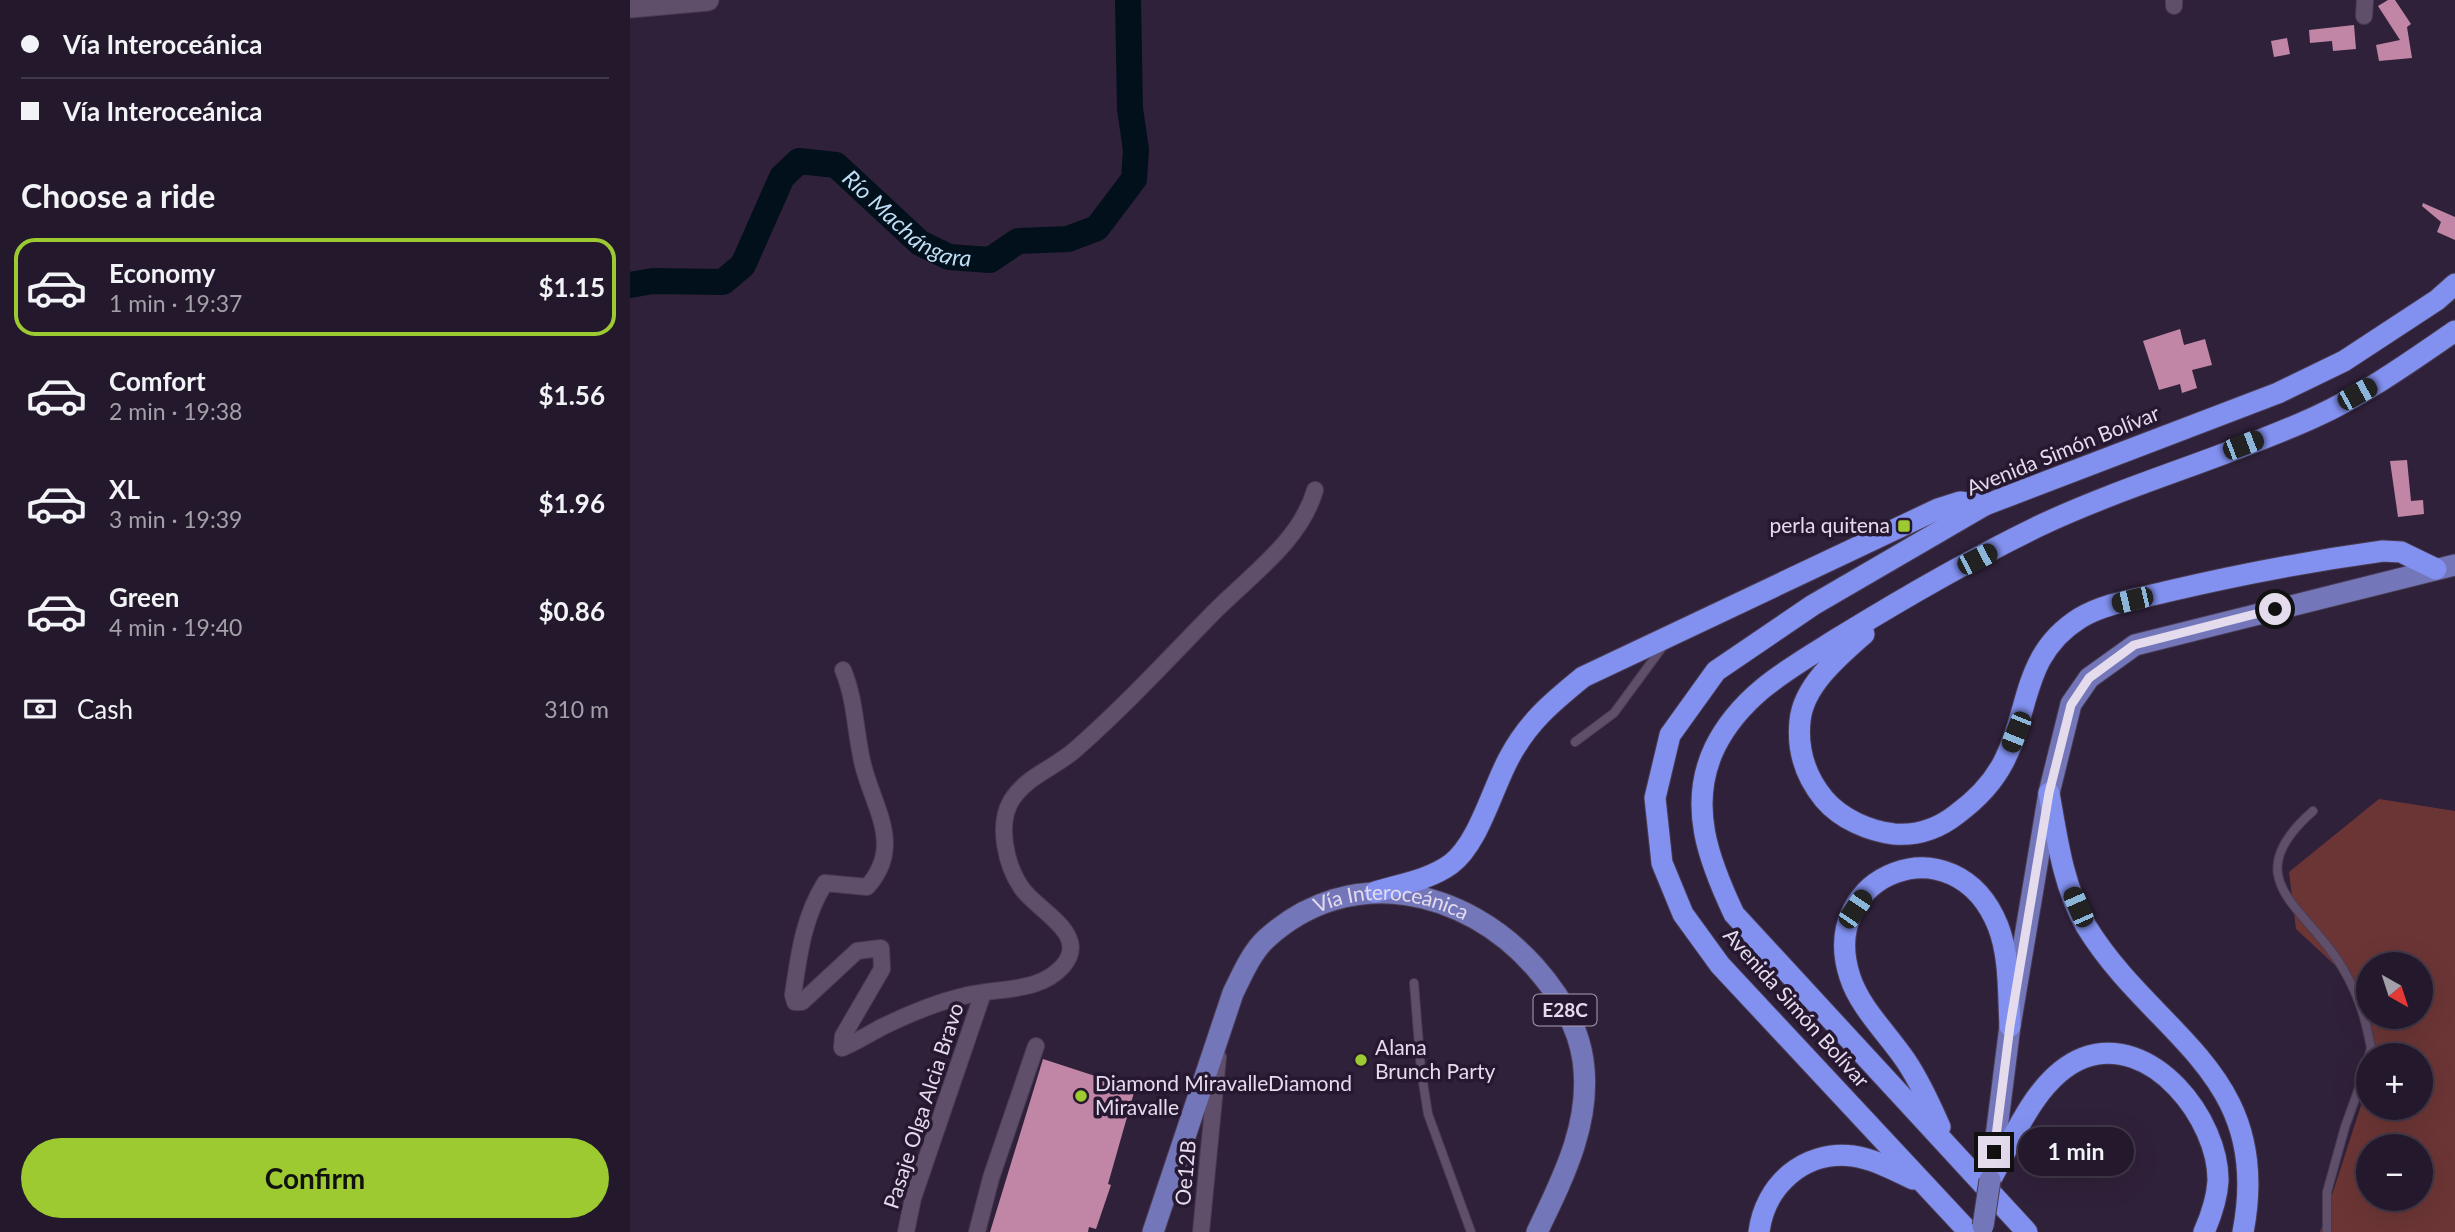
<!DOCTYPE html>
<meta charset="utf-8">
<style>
:root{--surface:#24192c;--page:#302638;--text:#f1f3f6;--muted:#a3a0a9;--line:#413848;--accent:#9dca30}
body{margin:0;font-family:Lato,sans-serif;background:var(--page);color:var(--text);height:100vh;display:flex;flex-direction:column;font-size:26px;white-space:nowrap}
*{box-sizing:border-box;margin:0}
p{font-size:23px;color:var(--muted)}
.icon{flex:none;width:38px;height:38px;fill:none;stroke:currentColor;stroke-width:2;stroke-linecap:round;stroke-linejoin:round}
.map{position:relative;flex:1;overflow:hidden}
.details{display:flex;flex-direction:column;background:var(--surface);width:630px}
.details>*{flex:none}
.top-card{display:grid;align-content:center;height:154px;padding:0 21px;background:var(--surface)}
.needle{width:46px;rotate:141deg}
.controls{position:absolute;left:1726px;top:952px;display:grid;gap:14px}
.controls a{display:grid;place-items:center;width:77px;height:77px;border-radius:50%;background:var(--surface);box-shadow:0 7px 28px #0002,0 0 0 2px var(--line);font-size:35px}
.end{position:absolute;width:32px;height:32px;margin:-16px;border:9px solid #e4dbec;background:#111;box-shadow:0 0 0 4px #111}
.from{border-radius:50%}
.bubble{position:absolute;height:49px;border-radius:24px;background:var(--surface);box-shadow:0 7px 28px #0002,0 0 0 2px var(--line);font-size:23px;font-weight:700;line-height:49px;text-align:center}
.car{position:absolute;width:21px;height:42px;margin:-21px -10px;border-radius:9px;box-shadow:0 0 5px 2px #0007;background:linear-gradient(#222 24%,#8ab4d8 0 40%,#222 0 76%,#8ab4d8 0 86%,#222 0)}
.top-card b{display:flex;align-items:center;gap:24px;height:66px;font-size:26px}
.top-card b+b{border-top:2px solid var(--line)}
.top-card i{width:18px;height:18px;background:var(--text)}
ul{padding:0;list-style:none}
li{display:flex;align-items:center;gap:21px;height:98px;margin:0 14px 10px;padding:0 7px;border:4px solid transparent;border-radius:21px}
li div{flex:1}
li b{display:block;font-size:26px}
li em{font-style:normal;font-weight:700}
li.active{border-color:var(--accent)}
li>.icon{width:63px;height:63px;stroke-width:1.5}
h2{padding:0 21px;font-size:32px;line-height:84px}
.pay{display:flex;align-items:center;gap:18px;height:77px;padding:0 21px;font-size:26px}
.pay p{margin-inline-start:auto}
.button{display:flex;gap:14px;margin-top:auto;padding:14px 21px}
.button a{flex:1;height:80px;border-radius:42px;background:var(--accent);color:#111;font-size:28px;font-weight:700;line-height:80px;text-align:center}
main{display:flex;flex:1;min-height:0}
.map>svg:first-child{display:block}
</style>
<main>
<section class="details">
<div class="top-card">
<b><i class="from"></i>Vía Interoceánica</b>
<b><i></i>Vía Interoceánica</b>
</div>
<h2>Choose a ride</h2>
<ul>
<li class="active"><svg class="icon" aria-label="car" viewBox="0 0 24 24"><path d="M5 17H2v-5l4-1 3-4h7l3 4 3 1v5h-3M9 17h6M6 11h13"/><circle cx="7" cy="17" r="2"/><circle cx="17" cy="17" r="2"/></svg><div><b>Economy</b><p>1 min · 19:37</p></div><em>$1.15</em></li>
<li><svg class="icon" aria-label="car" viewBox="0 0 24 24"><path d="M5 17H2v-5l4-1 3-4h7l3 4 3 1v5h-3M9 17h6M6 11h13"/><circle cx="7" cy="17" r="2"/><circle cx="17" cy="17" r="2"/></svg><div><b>Comfort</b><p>2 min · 19:38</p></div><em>$1.56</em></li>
<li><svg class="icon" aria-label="car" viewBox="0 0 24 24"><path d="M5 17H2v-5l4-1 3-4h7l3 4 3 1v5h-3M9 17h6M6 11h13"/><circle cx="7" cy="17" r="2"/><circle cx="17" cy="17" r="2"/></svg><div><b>XL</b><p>3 min · 19:39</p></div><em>$1.96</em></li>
<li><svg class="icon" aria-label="car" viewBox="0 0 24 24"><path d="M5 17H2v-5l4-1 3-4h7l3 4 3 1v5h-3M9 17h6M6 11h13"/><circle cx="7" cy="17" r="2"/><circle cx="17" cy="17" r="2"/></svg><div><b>Green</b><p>4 min · 19:40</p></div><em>$0.86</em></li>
</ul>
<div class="pay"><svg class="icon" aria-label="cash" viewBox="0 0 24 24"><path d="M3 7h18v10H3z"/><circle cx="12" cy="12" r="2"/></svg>Cash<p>310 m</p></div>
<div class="button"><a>Confirm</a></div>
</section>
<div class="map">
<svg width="1825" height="1232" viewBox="0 0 1825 1232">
<rect width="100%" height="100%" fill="#30213a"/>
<path fill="#6c3535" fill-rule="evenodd" d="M1749,799L1825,811V1232H1690L1738,1084V1108H1790V1055H1738L1720,979L1666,929L1659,872ZM1738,964H1790V1017H1738ZM1738,1146H1790V1199H1738Z"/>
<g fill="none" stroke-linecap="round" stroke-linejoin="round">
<path stroke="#02101b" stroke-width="26" id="s1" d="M0,285L23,281L93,282L113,265L152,177L169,161L206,165L290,243L319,257L360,260L388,241L438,239L467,228L504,179L506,150L500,109L498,0"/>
</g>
<g fill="#c186a6">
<polygon points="1758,0 1765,0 1781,24 1777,27 1782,58 1749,61 1746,45 1770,40 1748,6"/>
<polygon points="1724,25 1726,49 1703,51 1702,41 1680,43 1679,30"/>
<polygon points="1657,38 1660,54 1644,57 1641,41"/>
<polygon points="1793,203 1825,217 1825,240 1807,232 1811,222 1792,206"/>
<polygon points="1550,329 1554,345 1575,339 1582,365 1562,370 1567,388 1552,393 1550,384 1529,390 1513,341"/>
<polygon points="1777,460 1781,501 1793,500 1794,514 1768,517 1760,461"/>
<polygon points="413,1059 505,1089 478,1184 481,1185 466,1229 459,1227 458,1232 360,1232"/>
</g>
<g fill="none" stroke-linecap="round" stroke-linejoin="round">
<defs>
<g id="lane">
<polyline points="945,742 984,713 1034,645"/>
<path d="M1683,811C1604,880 1676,906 1712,967C1728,993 1736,1018 1741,1048L1739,1055"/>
<polyline points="784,983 791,1070 798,1114 841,1232"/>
<polyline points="1697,1232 1697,1192 1715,1127 1738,1063"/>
</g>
<g id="street">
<polyline points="1544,6 1544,0"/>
<polyline points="1734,16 1735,0"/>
<path d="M213,670C226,701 225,733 233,765C244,809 274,846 237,887L195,883C173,918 169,955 163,995L165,1002H172L227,951L251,948L252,969L213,1036L212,1048C227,1042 240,1033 254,1026C279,1014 307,1002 334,996C367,987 408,994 433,966C461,933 405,910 391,887C376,865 367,825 381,801C396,776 425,768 446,749C496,705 539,658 585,611C621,575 671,540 685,490"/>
<polyline points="276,1232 283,1198 353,993"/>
<polyline points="347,1232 361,1178 406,1046"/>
<polyline points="571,1232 588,1057"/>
</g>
<polyline id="secondary" points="0,7 78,0"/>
<g id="primary">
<polyline points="1361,1176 1380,1026 1419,793 1441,704 1459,678 1505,645 1825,565"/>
<path id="s2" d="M523,1232L603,993C612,975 621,953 636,939C720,862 835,888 905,967C928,993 948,1026 953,1060C962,1122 933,1178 907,1232"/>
</g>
<g id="highway">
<path d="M1234,634C1209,656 1173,686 1170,721C1167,750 1176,777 1194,799C1211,819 1239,831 1264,834C1288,836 1308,829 1327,814C1346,800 1362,784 1373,763C1401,710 1391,655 1450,618C1475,603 1507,599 1535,592C1607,575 1680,561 1753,551L1771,552L1806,569"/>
<path d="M1419,793C1427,838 1433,886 1456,926C1524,1037 1644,1072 1613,1232"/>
<path d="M745,892C771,884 799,880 821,864C848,844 862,790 878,760C897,723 921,703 953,677L1308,509L1330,502L1355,505"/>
<path d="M1310,1127C1300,1104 1290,1082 1276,1061C1258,1034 1230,1008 1220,977C1186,874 1325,819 1368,926C1380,957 1378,993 1380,1026"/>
<path d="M1361,1179C1383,1139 1407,1076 1453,1058C1522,1032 1589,1120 1588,1181C1587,1199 1581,1216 1574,1232"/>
<path d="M1129,1232C1135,1185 1174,1150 1223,1156C1244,1159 1264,1170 1283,1179"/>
<polyline points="1339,1232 1090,965 1053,914 1032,863 1025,798 1040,735 1086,671 1183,605 1355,505 1648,393 1714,361 1807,300 1825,284"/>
<path d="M1397,1232L1104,914C1079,861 1057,805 1085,747C1112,693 1162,667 1210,637C1275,597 1341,559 1409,526C1498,484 1595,458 1685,417C1735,394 1780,362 1825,331"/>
</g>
</defs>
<use href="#lane" stroke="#493c52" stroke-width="10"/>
<use href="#street" stroke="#493c52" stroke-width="18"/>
<use href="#secondary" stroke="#493c52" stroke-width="23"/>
<use href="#primary" stroke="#493c52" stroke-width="23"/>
<use href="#highway" stroke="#493c52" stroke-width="23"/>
<use href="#lane" stroke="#604f6b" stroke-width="8"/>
<use href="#street" stroke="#604f6b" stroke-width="16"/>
<use href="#secondary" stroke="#604f6b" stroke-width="21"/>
<use href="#primary" stroke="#7476ba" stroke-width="21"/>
<use href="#highway" stroke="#8290ef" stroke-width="21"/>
<defs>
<polyline id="primary-bridge" points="1353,1226 1360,1180"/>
</defs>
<use href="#primary-bridge" stroke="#493c52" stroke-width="23" stroke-linecap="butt"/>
<use href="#primary-bridge" stroke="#7476ba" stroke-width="21"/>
</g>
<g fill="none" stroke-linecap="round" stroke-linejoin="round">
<polyline stroke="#e4dbec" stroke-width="9" points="1364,1152 1380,1026 1419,793 1441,705 1459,678 1504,645 1645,609"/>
</g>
<g fill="#9dca30" stroke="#261830" stroke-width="2.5">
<rect x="1267" y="519" width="14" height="14" rx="3.5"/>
<circle cx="731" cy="1060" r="7"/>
<circle cx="451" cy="1096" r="7"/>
</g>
<g text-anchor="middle" stroke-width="7" stroke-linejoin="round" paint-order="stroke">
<rect fill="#261830" stroke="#aba0b4" stroke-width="2" x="903.5" y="994.5" width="63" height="31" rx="5"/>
<g font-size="19" font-weight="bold" fill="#e4dbec">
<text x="935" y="1017">E28C</text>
</g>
<g font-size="21" fill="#e4dbec" stroke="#261830">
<text transform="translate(1433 451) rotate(-22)" y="7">Avenida Simón Bolívar</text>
<text dy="7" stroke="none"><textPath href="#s2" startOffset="453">Vía Interoceánica</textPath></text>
<text transform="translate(1166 1008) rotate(48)" y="7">Avenida Simón Bolívar</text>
<text transform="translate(294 1106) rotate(-72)" y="7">Pasaje Olga Alcia Bravo</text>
<text transform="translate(556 1173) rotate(-85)" y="7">Oe12B</text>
</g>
<g font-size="21" fill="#e4dbec" stroke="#261830" text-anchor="start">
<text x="1260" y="533" text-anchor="end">perla quitena</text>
<text x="745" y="1055">Alana<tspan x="745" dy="24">Brunch Party</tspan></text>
<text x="465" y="1091">Diamond MiravalleDiamond<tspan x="465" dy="24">Miravalle</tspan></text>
</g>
<g font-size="23" font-style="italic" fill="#bfddf4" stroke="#261830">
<text dy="8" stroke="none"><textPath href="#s1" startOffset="368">Río Machángara</textPath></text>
</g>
</g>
</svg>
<div class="controls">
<a><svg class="needle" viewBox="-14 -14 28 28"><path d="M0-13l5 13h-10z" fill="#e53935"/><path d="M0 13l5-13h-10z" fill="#a3a0a9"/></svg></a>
<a>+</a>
<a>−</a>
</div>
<i class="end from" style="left:1645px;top:609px"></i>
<i class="end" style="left:1364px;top:1152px"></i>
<div class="bubble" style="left:1388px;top:1127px;width:116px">1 min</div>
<i class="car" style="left:1727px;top:394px;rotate:61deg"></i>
<i class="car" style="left:1613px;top:445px;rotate:69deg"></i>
<i class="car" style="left:1347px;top:559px;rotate:63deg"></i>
<i class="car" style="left:1502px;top:600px;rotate:257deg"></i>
<i class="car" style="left:1386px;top:732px;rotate:202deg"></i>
<i class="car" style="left:1448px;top:907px;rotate:336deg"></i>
<i class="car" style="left:1225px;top:909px;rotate:34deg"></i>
</div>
</main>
